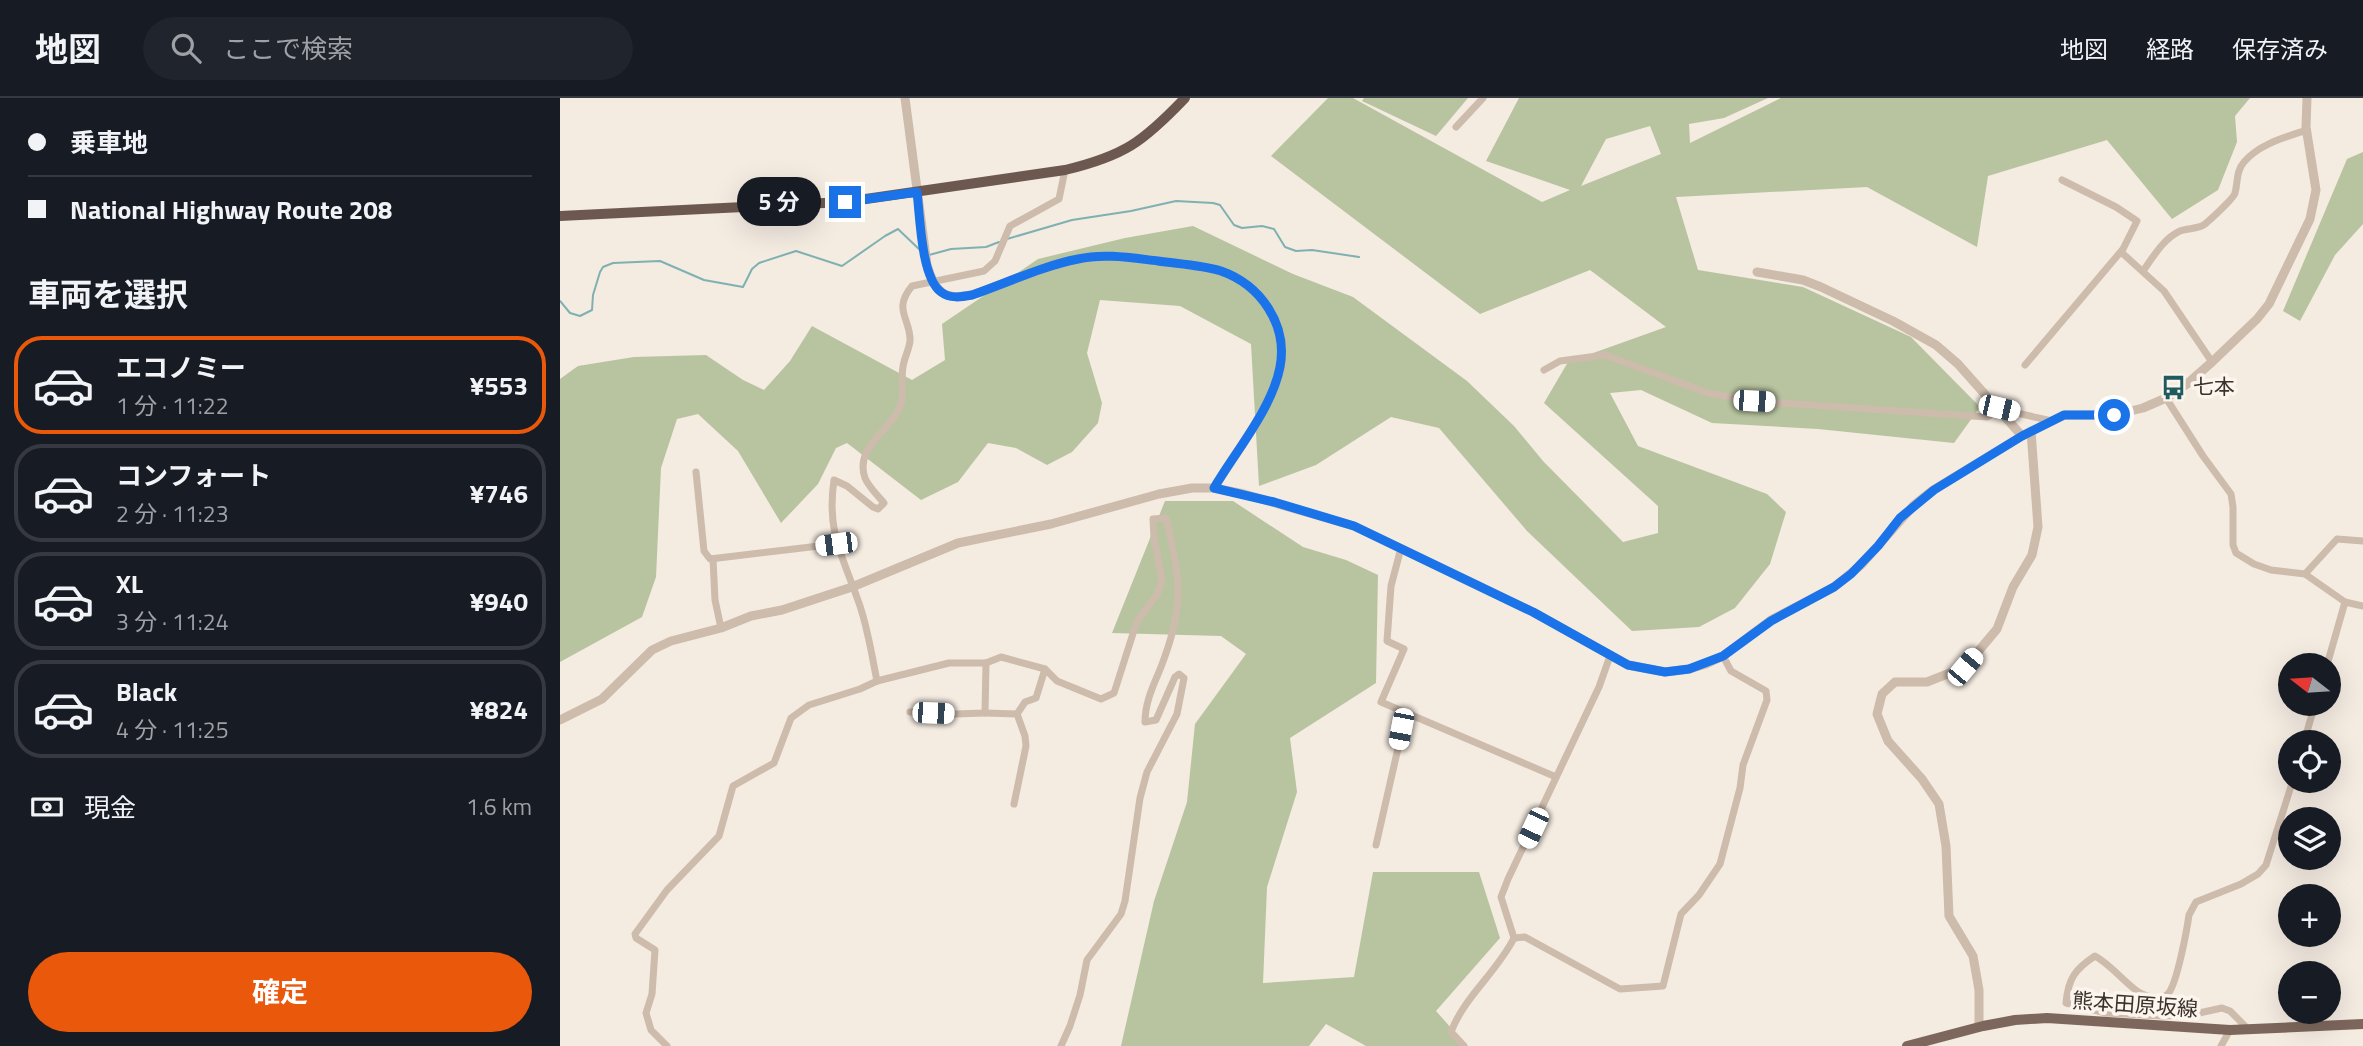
<!DOCTYPE html>
<html lang="ja">
<meta charset="utf-8">
<style>
:root{--surface:#171b24;--page:#20242c;--text:#f1f3f6;--muted:#9ea1a6;--line:#363941;--accent:#ea580c}
body{margin:0;font-family:"Titillium Web","Noto Sans JP",sans-serif;background:var(--page);color:var(--text);height:100vh;display:flex;flex-direction:column;font-size:26px;white-space:nowrap}
*{box-sizing:border-box;margin:0}
p{font-size:23px;color:var(--muted)}
.icon{flex:none;width:38px;height:38px;fill:none;stroke:currentColor;stroke-width:2;stroke-linecap:round;stroke-linejoin:round}
.map{position:relative;flex:1;overflow:hidden}
.panel{display:flex;flex-direction:column;background:var(--surface);width:560px}
.panel>*{flex:none}
.top-card{display:grid;align-content:center;height:154px;padding:0 28px;background:var(--surface)}
.needle{width:46px;rotate:287deg}
.buttons{position:absolute;left:1718px;top:555px;display:grid;gap:14px}
.buttons a{display:grid;place-items:center;width:63px;height:63px;border-radius:50%;background:var(--surface);box-shadow:0 7px 28px #0002;font-size:35px}
.end{position:absolute;width:32px;height:32px;margin:-16px;border:9px solid #1a73e8;background:#fff;box-shadow:0 0 0 4px #fff}
.from{border-radius:50%}
.bubble{position:absolute;height:49px;border-radius:24px;background:var(--surface);box-shadow:0 7px 28px #0002;font-size:23px;font-weight:700;line-height:49px;text-align:center}
.car{position:absolute;width:21px;height:42px;margin:-21px -10px;border-radius:9px;box-shadow:0 0 5px 2px #0007;background:linear-gradient(#fff 24%,#345 0 40%,#fff 0 76%,#345 0 86%,#fff 0)}
.top-card b{display:flex;align-items:center;gap:24px;height:66px;font-size:26px}
.top-card b+b{border-top:2px solid var(--line)}
.top-card i{width:18px;height:18px;background:var(--text)}
ul{padding:0;list-style:none}
li{display:flex;align-items:center;gap:21px;height:98px;margin:0 14px 10px;padding:0 14px;border:4px solid var(--line);border-radius:28px}
li div{flex:1}
li b{display:block;font-size:26px}
li em{font-style:normal;font-weight:700}
li.current{border-color:var(--accent)}
li>.icon{width:63px;height:63px;stroke-width:1.5}
h2{padding:0 28px;font-size:32px;line-height:84px}
.pay{display:flex;align-items:center;gap:18px;height:77px;padding:0 28px;font-size:26px}
.pay p{margin-inline-start:auto}
.button{display:flex;gap:14px;margin-top:auto;padding:14px 28px}
.button a{flex:1;height:80px;border-radius:42px;background:var(--accent);color:#fff;font-size:28px;font-weight:700;line-height:80px;text-align:center}
header{display:flex;align-items:center;gap:42px;box-sizing:border-box;height:98px;padding:0 35px;background:var(--surface);border-bottom:2px solid var(--line)}
header strong{font-size:33px}
nav{display:flex;gap:38px;margin-inline-start:auto;font-size:24px}
.search{width:490px;height:63px;background:var(--page);display:flex;align-items:center;gap:18px;box-sizing:border-box;padding:0 24px;border-radius:38px;color:var(--muted);font-size:26px}
main{display:flex;flex:1;min-height:0}
.map>svg:first-child{display:block}
</style>
<header>
<strong>地図</strong>
<div class="search"><svg class="icon" aria-label="search" viewBox="0 0 24 24"><circle cx="10" cy="10" r="6"/><path d="M15 15l6 6"/></svg>ここで検索</div>
<nav><a>地図</a><a>経路</a><a>保存済み</a></nav>
</header>
<main>
<section class="panel">
<div class="top-card">
<b><i class="from"></i>乗車地</b>
<b><i></i>National Highway Route 208</b>
</div>
<h2>車両を選択</h2>
<ul>
<li class="current"><svg class="icon" aria-label="car" viewBox="0 0 24 24"><path d="M5 17H2v-5l4-1 3-4h7l3 4 3 1v5h-3M9 17h6M6 11h13"/><circle cx="7" cy="17" r="2"/><circle cx="17" cy="17" r="2"/></svg><div><b>エコノミー</b><p>1 分 · 11:22</p></div><em>¥553</em></li>
<li><svg class="icon" aria-label="car" viewBox="0 0 24 24"><path d="M5 17H2v-5l4-1 3-4h7l3 4 3 1v5h-3M9 17h6M6 11h13"/><circle cx="7" cy="17" r="2"/><circle cx="17" cy="17" r="2"/></svg><div><b>コンフォート</b><p>2 分 · 11:23</p></div><em>¥746</em></li>
<li><svg class="icon" aria-label="car" viewBox="0 0 24 24"><path d="M5 17H2v-5l4-1 3-4h7l3 4 3 1v5h-3M9 17h6M6 11h13"/><circle cx="7" cy="17" r="2"/><circle cx="17" cy="17" r="2"/></svg><div><b>XL</b><p>3 分 · 11:24</p></div><em>¥940</em></li>
<li><svg class="icon" aria-label="car" viewBox="0 0 24 24"><path d="M5 17H2v-5l4-1 3-4h7l3 4 3 1v5h-3M9 17h6M6 11h13"/><circle cx="7" cy="17" r="2"/><circle cx="17" cy="17" r="2"/></svg><div><b>Black</b><p>4 分 · 11:25</p></div><em>¥824</em></li>
</ul>
<div class="pay"><svg class="icon" aria-label="cash" viewBox="0 0 24 24"><path d="M3 7h18v10H3z"/><circle cx="12" cy="12" r="2"/></svg>現金<p>1.6 km</p></div>
<div class="button"><a>確定</a></div>
</section>
<div class="map">
<svg width="1803" height="948" viewBox="0 0 1803 948">
<rect width="100%" height="100%" fill="#f4ebe1"/>
<g fill="#b8c4a0" fill-rule="evenodd">
<path d="M768,0H793L982,104L1010,92L926,63L959,0H1208L1164,20L1129,26L1130,45L1221,0H1690L1675,18L1677,44L1658,92L1612,121L1547,42L1428,78L1417,149L1307,89L1116,99L1138,172L1243,189L1351,239L1420,309L1394,345L1258,331L1152,325L1081,292L1050,295L1078,348L1207,396L1226,414L1210,466L1175,510L1139,529L1072,533L967,433L879,330L831,319L756,367L699,388L691,246L620,208L540,202L527,255L542,305L538,325L512,354L487,367L456,350L428,345L398,384L361,402L287,345L276,350L258,386L221,425L178,353L138,316L117,321L101,370L96,479L82,519L0,564V281L18,268L74,259L146,257L183,282L204,292L230,263L252,228L352,282L385,262L382,226L478,161L565,140L633,128L733,176L793,199L907,283L954,328L983,363L1063,444L1098,435V408L984,305L1008,264L1106,229L1030,172L920,216L711,58ZM1090,28L1101,56L1021,88L1046,41Z"/>
<polygon points="804,0 908,0 876,38 802,3"/>
<polygon points="1803,54 1803,126 1775,157 1740,223 1723,213 1787,61"/>
<polygon points="605,403 673,403 743,449 786,462 818,477 816,585 730,640 737,694 707,789 703,885 794,879 813,774 919,774 940,840 876,913 907,948 806,948 766,926 749,948 561,948 594,803 627,704 635,626 686,556 661,538 552,535"/>
</g>
<g fill="none" stroke-linecap="round" stroke-linejoin="round">
<g stroke="#7fb0b2" stroke-width="2">
<polyline points="447,141 512,122 571,113 616,103 653,105 660,107 674,127 682,130 702,128 714,131 725,149 736,153 752,152 799,159"/>
<polyline points="369,157 391,151 426,149 439,144"/>
<polyline points="0,203 10,215 20,218 32,212 33,197 40,174 43,169 53,165 100,163 144,182 183,189 192,171 199,165 236,153 282,168 325,138 338,131 361,153"/>
</g>
<g stroke="#cdbbac" stroke-width="7">
<polyline points="896,29 923,0"/>
<polyline points="1561,154 1604,193 1652,264"/>
<path d="M1583,173C1593,159 1604,140 1620,133C1628,130 1639,131 1645,126C1651,121 1674,100 1675,95C1678,84 1676,73 1684,64C1699,46 1726,39 1747,32"/>
<polyline points="1465,267 1563,151 1577,123 1556,109 1502,82"/>
<polyline points="984,272 1000,263 1045,257 1148,295 1194,303 1427,319 1439,311 1492,323"/>
<polyline points="1606,300 1643,358 1671,396 1673,409 1673,447 1676,455 1694,466 1711,472 1745,476 1785,504 1803,508"/>
<polyline points="136,374 144,453 150,461 276,446"/>
<polyline points="841,450 831,488 827,543 844,551 821,604 996,679"/>
<polyline points="153,461 155,502 161,530"/>
<polyline points="1745,476 1777,441 1803,443"/>
<polyline points="1767,567 1785,504"/>
<path d="M317,583C312,558 308,532 300,508C284,460 266,436 274,382L287,388L313,409L318,411L324,405C318,398 308,388 305,380C293,346 338,330 342,301C343,291 341,280 343,269C344,260 349,252 350,243C351,221 332,212 352,188L424,173L435,163L450,128L499,101L505,72"/>
<polyline points="350,614 395,616 425,615 426,565"/>
<polyline points="425,615 457,616 465,638 466,648 454,706"/>
<polyline points="457,616 465,604 476,600 485,571"/>
<polyline points="1744,644 1755,606"/>
<polyline points="816,747 846,615"/>
<polyline points="954,840 965,839 1060,891 1103,888 1121,816 1139,797 1160,766 1180,690 1183,667 1207,602 1206,593 1171,573 1163,558"/>
<polyline points="954,840 941,799 948,781 1039,589 1050,558"/>
<path d="M1688,931L1670,913L1662,910L1630,917L1602,918L1546,915L1506,905C1508,881 1515,871 1535,858C1551,867 1562,882 1577,893C1584,898 1600,903 1608,896C1617,886 1627,831 1629,817L1636,804L1681,786L1698,776L1706,767L1733,682"/>
<path d="M107,948L91,932L86,915L92,896L95,852L76,840L75,836L107,792L159,738L173,688L214,665L231,620L249,607L300,591L317,583L389,565H426L441,559L485,571L497,583L541,601L554,595L577,523L597,497L602,482L594,440L593,421L606,420C619,475 625,503 605,558C598,580 585,599 585,624L596,622L615,579L619,576L624,580L617,616L587,674L580,700L565,803L561,816L527,862L520,897L510,928L501,948"/>
<path d="M904,948L891,934C904,899 937,874 954,840"/>
<polyline points="1661,948 1670,932"/>
</g>
<g stroke="#cdbbac" stroke-width="9">
<path d="M345,0L367,167C375,194 384,203 412,197C447,185 482,168 518,161C544,155 572,160 598,163C619,166 642,167 661,173C701,186 728,227 720,269C712,311 675,354 654,390"/>
<polyline points="1197,174 1243,182 1261,189 1333,223 1376,247 1398,266 1462,338"/>
<polyline points="0,622 42,601 92,552 111,543 161,530 191,518 222,512 292,489 398,445 491,426 599,396 632,390 654,390 684,396 794,428 973,514 1068,567 1105,574 1129,571 1146,566 1163,558 1211,522 1274,489 1301,467 1354,407 1373,392 1462,338 1504,317 1554,317 1583,310 1606,300 1627,286 1652,264 1697,221 1709,206 1750,121 1756,92 1746,29 1747,0"/>
<polyline points="1419,929 1419,892 1413,858 1389,818 1386,748 1379,706 1362,681 1328,643 1317,616 1322,596 1335,584 1367,584 1405,569 1437,531 1453,489 1472,457 1478,429 1471,333"/>
</g>
<polyline stroke="#7d675c" stroke-width="10" points="1347,948 1423,928 1455,922 1487,920 1670,932 1803,926"/>
<path stroke="#6c584f" stroke-width="10" d="M0,118L285,104L505,72C564,58 583,44 625,0"/>
</g>
<g fill="none" stroke-linecap="round" stroke-linejoin="round">
<path stroke="#1a73e8" stroke-width="9" d="M285,104L357,94C360,118 361,179 381,194C390,201 401,199 412,197C447,185 482,168 518,161C544,155 572,160 598,163C619,166 641,167 661,173C701,187 728,227 720,269C712,311 675,354 654,390L714,404L794,428L973,514L1068,567L1105,574L1129,571L1163,558L1211,523L1274,489L1291,476L1318,448L1340,420L1374,392L1462,338L1504,317H1554"/>
</g>
<defs>
<symbol id="bus-bare" viewBox="-9 -9 18 18"><path d="M-5-6H5V4H4V6H2V4H-2V6H-4V4H-5ZM-3.5-4V0h7V-4ZM-3.5 1.2v1.5H-2V1.2ZM2 1.2v1.5H3.5V1.2Z" fill="#1f5a5e" stroke="#fbf5ee" stroke-width="2.5" paint-order="stroke"/></symbol>
</defs>
<g fill-rule="evenodd">
<use href="#bus-bare" x="1596" y="272" width="35" height="35"/>
</g>
<g text-anchor="middle" stroke-width="7" stroke-linejoin="round" paint-order="stroke">
<g font-size="21" fill="#3b302b" stroke="#fbf5ee" text-anchor="start">
<text x="1633" y="296">七本</text>
</g>
<g font-size="21" fill="#3b302b" stroke="#fbf5ee">
<text transform="translate(1575 907) rotate(4)" y="7">熊本田原坂線</text>
</g>
</g>
</svg>
<div class="buttons">
<a><svg class="needle" viewBox="-14 -14 28 28"><path d="M0-13l5 13h-10z" fill="#e53935"/><path d="M0 13l5-13h-10z" fill="#9ea1a6"/></svg></a>
<a><svg class="icon" aria-label="locate" viewBox="0 0 24 24"><circle cx="12" cy="12" r="6"/><path d="M12 2v4M12 18v4M2 12h4M18 12h4"/></svg></a>
<a><svg class="icon" aria-label="layers" viewBox="0 0 24 24"><path d="M12 4l9 5-9 5-9-5zM3 14l9 5 9-5"/></svg></a>
<a>+</a>
<a>−</a>
</div>
<i class="end from" style="left:1554px;top:317px"></i>
<i class="end" style="left:285px;top:104px"></i>
<div class="bubble" style="left:177px;top:79px;width:84px">5 分</div>
<i class="car" style="left:1194px;top:303px;rotate:93deg"></i>
<i class="car" style="left:1439px;top:310px;rotate:103deg"></i>
<i class="car" style="left:276px;top:446px;rotate:263deg"></i>
<i class="car" style="left:1405px;top:569px;rotate:40deg"></i>
<i class="car" style="left:373px;top:615px;rotate:92deg"></i>
<i class="car" style="left:841px;top:631px;rotate:191deg"></i>
<i class="car" style="left:973px;top:730px;rotate:205deg"></i>
</div>
</main>
